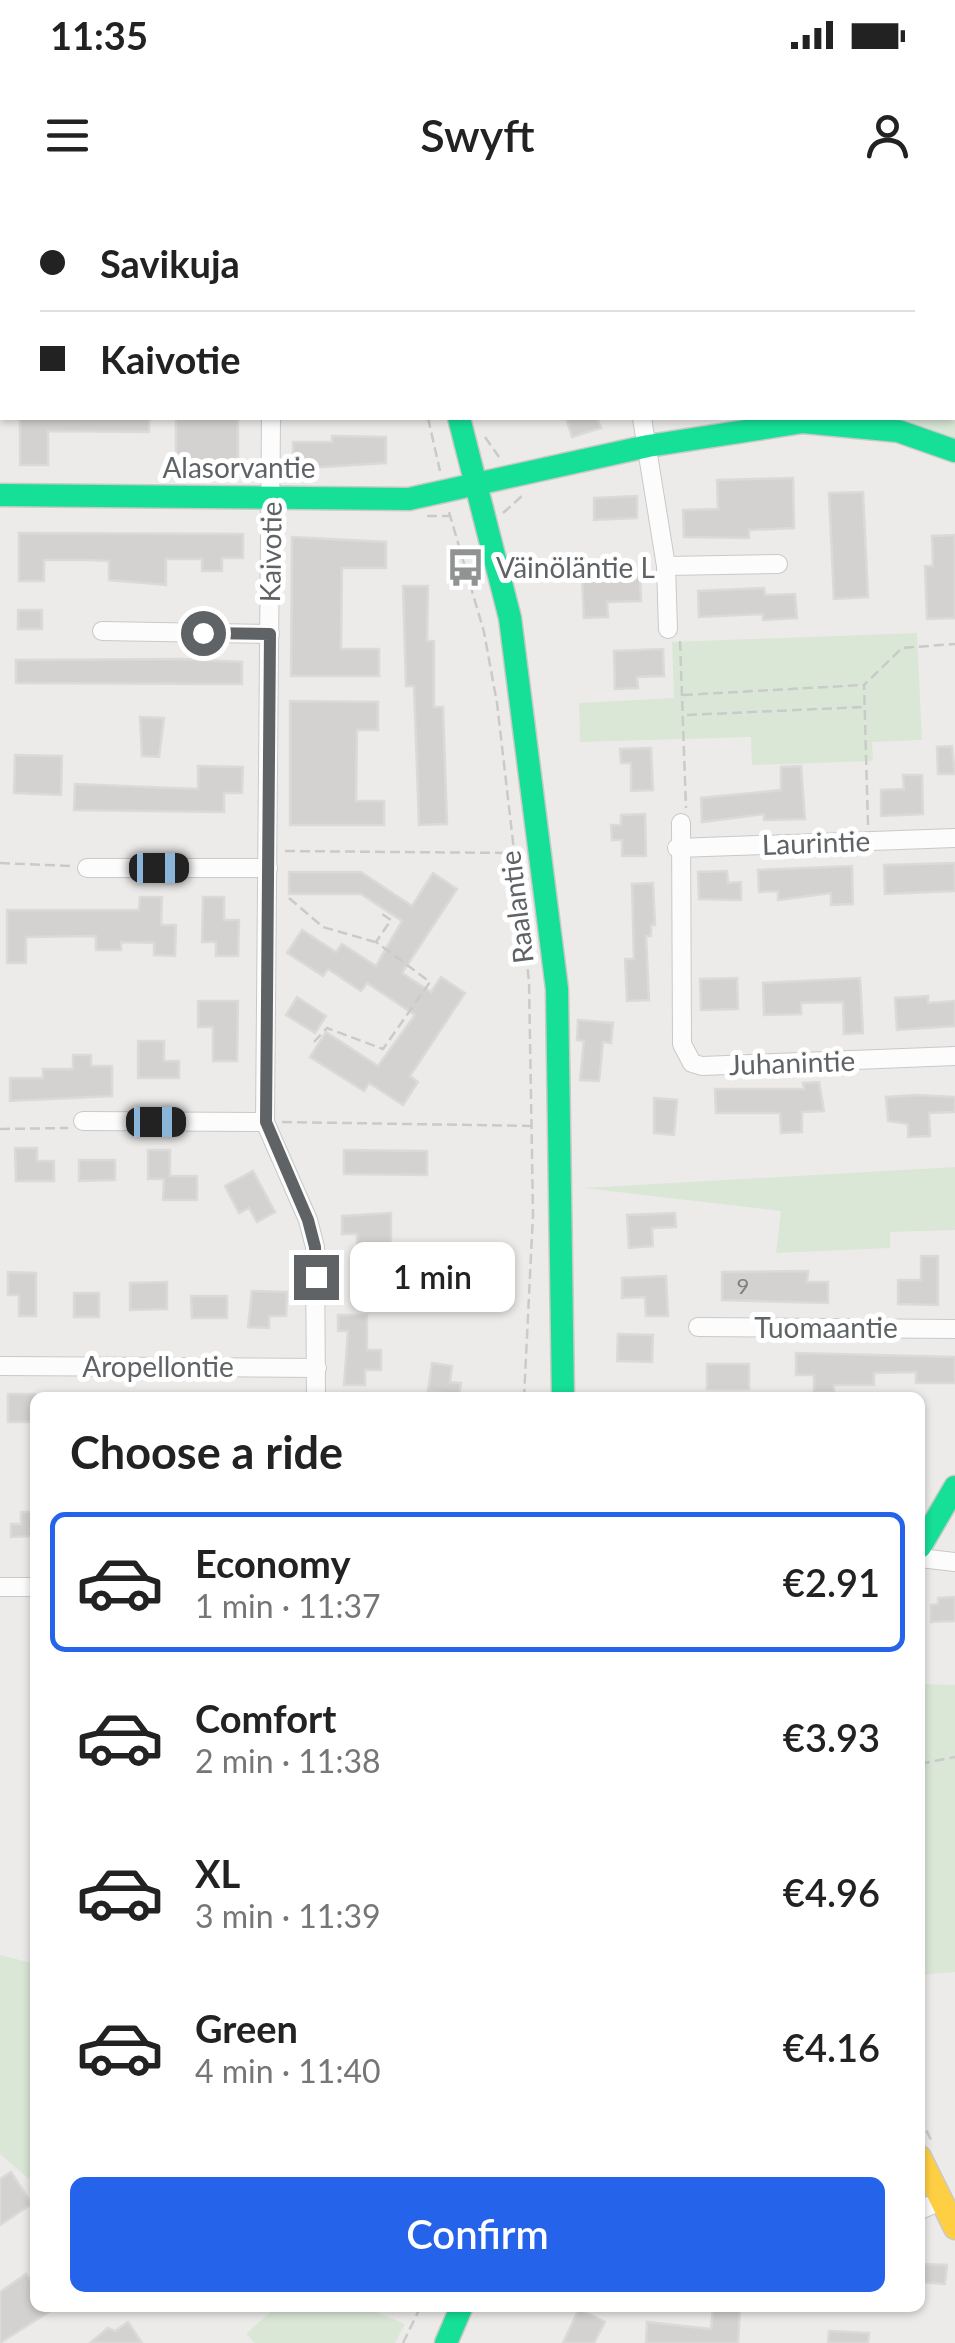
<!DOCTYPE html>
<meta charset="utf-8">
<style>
:root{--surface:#fff;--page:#f2f2f2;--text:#222;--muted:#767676;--line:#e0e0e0;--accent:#2563eb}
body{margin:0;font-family:Lato,sans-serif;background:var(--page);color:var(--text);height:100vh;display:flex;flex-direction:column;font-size:38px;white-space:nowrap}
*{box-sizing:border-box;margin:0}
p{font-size:32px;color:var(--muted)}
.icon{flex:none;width:55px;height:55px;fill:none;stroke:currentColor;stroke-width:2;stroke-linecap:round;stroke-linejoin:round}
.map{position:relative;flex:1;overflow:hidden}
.panel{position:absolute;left:30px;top:1192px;width:895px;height:920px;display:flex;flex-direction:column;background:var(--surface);border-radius:15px;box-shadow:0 2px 8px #0004}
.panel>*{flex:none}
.guide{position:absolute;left:0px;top:0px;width:955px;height:220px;box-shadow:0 2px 8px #0004;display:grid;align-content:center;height:220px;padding:0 40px;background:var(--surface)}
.end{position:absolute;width:45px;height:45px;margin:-22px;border:12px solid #5f6365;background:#fff;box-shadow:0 0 0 5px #fff}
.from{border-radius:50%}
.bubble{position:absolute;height:70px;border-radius:15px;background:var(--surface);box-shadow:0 2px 8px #0004;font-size:32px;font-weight:600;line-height:70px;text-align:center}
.car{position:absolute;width:30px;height:60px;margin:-30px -15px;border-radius:12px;box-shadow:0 0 8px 2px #0007;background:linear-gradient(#222 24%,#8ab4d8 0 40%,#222 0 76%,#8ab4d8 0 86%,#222 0)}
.guide b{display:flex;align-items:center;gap:35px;height:95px;font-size:38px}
.guide b+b{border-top:2px solid var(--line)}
.guide i{width:25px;height:25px;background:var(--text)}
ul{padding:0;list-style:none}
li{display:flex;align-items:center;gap:30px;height:140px;margin:0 20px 15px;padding:0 20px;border:5px solid transparent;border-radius:15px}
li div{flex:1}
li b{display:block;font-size:38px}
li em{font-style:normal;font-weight:600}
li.selected{border-color:var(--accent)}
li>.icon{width:90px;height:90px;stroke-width:1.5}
h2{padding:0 40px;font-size:45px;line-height:120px}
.button{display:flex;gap:20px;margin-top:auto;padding:20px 40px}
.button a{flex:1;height:115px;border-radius:15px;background:var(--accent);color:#fff;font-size:40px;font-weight:600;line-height:115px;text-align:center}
.status{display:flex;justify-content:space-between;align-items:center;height:70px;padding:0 50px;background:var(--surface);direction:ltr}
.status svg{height:28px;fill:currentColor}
header{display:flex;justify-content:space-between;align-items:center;height:130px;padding:0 40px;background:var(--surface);font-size:45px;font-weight:600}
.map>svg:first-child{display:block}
</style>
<div class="status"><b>11:35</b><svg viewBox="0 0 49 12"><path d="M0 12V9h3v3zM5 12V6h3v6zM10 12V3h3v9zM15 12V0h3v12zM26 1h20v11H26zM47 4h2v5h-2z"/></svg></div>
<header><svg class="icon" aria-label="menu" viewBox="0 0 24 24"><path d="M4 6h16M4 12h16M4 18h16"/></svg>Swyft<svg class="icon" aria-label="person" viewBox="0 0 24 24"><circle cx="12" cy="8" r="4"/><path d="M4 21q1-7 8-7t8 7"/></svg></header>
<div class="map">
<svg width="955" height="2143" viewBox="0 0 955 2143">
<rect width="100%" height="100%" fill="#edebe9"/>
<g fill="#dae7d6">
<polygon points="953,99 955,101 955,238 899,218 952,218"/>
<polygon points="917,433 922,540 872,542 873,561 752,565 751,537 580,542 579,503 674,498 672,442"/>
<polygon points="955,967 955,1030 890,1032 890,1048 776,1053 781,1011 584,988"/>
<polygon points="920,1484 955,1485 955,1772 920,1775"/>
<polygon points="0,1755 35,1764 35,1984 0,1954"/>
<polygon points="275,2108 366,2108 405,2124 395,2143 255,2143 246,2134"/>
</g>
<g fill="#d4d2d1" stroke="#dcdad8" stroke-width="2.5">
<polygon points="20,218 149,218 149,232 48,231 48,265 20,265"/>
<polygon points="176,218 238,218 238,265 176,267"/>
<polygon points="566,218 597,218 601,228 572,237"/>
<polygon points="332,236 386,237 386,263 293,269 293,242 332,242"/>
<polygon points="793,278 794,328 749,330 749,338 684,337 683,310 718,309 717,280"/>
<polygon points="863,292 868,397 834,399 829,293"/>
<polygon points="637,296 637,318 594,320 594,298"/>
<polygon points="19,333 243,334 243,358 222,358 222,371 202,371 202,359 166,359 166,385 109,380 109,361 90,360 44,360 44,381 19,381"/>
<polygon points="955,335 955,418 927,419 925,366 933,366 932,336"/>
<polygon points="292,337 386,342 386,368 342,368 341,449 379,449 379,476 291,476"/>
<polygon points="582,376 640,377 641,401 607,402 608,417 584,418"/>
<polygon points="403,386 428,386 427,441 434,441 434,507 443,507 447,624 419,625 414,486 406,486"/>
<polygon points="764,388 765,395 795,394 797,418 763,420 763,414 699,417 698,391"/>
<rect x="18" y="410" width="24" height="19"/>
<polygon points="663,449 664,476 637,477 638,488 615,489 614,451"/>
<polygon points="183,459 242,462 242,484 16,483 16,460"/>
<polygon points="290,501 378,502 378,530 357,530 356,601 384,601 384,625 290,625"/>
<polygon points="140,517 164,518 159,557 142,556"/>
<polygon points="952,546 955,574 938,574 937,547"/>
<polygon points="651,548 653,590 631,591 631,563 621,563 620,549"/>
<polygon points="15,555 62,556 61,595 14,593"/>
<polygon points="198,566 243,567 242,593 224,593 224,612 74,610 75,584 198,589"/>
<polygon points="801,566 805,619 764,620 764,614 702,622 701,598 781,590 781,567"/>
<polygon points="903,575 922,575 923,614 881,616 881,590 904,589"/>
<polygon points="645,614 646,656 622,656 622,640 612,640 611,625 621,625 621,615"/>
<polygon points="955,663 955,691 885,694 884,665"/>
<polygon points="852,666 853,704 831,705 831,693 778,700 778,691 759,692 758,670"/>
<polygon points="727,671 728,683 741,682 741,700 699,699 698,672"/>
<polygon points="289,672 361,672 412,706 433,673 457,689 402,773 431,792 441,777 465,793 410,876 418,882 403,905 369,883 364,891 310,857 326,832 378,866 415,815 367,783 361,791 328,769 323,776 287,753 302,730 336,752 342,744 376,766 402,721 361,694 289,694"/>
<polygon points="653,683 655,725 651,725 651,736 646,736 649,800 627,801 625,759 634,759 632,684"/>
<polygon points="140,697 162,697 161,725 176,725 175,756 154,755 154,743 121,742 121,750 96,750 96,736 26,737 26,763 7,763 7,710 139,710"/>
<polygon points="203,697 224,697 224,720 239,720 238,756 216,756 216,742 202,742"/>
<polygon points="737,778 738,809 701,810 700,779"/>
<polygon points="860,778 863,833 844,834 843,802 801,803 801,814 764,815 763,783"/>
<polygon points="928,796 928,803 955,801 955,826 897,830 895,798"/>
<polygon points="297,797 326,816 315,833 286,815"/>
<polygon points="198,801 238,801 237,861 213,861 213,827 198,827"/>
<polygon points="578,820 613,823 611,843 603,842 599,881 580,880 584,841 577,840"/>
<polygon points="138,841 164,841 164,861 179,861 179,878 138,878"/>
<polygon points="73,855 91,855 91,866 112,866 112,896 10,901 10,878 43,878 43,869 73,869"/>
<polygon points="819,882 824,911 802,912 802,932 781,933 780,913 716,913 715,889 804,889 803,883"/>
<polygon points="916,895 955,897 955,912 929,913 930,936 908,937 908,924 888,921 886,897"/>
<polygon points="654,898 677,900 674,935 654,933"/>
<polygon points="15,948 37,948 37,961 54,961 54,981 16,981"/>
<polygon points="148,950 170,950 170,976 197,976 197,1000 163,1000 164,979 148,979"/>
<polygon points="344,950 427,951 427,975 344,974"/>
<polygon points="79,960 115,960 115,980 79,981"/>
<polygon points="253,971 275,1012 257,1022 249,1008 239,1013 225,986"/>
<polygon points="391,1013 391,1057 357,1057 357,1034 342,1034 342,1016"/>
<polygon points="675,1013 676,1027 652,1028 653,1046 629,1048 627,1015"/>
<polygon points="921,1056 938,1056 938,1105 898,1104 898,1080 921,1080"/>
<polygon points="808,1071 807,1082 828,1082 828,1103 722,1100 722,1072"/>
<polygon points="8,1072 36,1073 36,1116 19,1116 19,1095 8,1095"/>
<polygon points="666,1076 668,1116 646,1116 645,1097 622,1098 622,1078"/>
<polygon points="167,1082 167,1109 130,1110 130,1083"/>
<polygon points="252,1091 287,1092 286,1116 269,1116 269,1128 248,1127"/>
<rect x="74" y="1093" width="25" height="24"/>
<polygon points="191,1096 227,1096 227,1118 192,1118"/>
<polygon points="338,1115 367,1115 367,1150 381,1150 381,1170 365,1170 365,1185 344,1185 348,1131 338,1131"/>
<polygon points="618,1134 653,1135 652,1162 617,1161"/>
<polygon points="796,1153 955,1157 955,1183 916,1183 916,1172 874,1173 874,1185 834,1185 834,1192 814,1192 814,1175 796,1175"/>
<polygon points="432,1163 452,1166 450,1182 461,1183 459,1195 428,1191"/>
<rect x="707" y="1164" width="42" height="25"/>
<rect x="8" y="1194" width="27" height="28"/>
<polygon points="21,1312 35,1312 35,1336 11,1337 11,1324 21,1324"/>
<polygon points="955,1397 955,1421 931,1422 931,1405 938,1404 938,1398"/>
<polygon points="11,1972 32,2004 0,2025 0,1979"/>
<polygon points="920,2064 947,2065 945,2084 920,2082"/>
<polygon points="26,2074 35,2087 35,2108 55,2108 0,2143 0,2092"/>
<polygon points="713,2108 740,2108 738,2143 646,2143 647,2122 711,2129"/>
<polygon points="579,2109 605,2122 594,2143 563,2143"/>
<polygon points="128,2122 142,2143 90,2143 108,2128 115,2131"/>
<polygon points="829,2131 869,2133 868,2143 828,2143"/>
</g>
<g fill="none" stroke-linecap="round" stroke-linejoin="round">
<defs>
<g id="street">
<polyline points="581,0 582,2"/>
<polyline points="271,218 265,922 308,1020 315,1047 316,1198"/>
<polyline points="642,218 666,366 668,429"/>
<polyline points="666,366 778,364"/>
<polyline points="102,431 270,434"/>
<polyline points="681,623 682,844 692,863 702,866 955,856"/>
<polyline points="677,648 955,638"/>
<polyline points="87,668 268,668"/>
<polyline points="83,921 265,922"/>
<polyline points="698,1127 955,1129"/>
<polyline points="0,1166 317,1168"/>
<polyline points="920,1358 955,1362"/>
<polyline points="0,1387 35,1387"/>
<polyline points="920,2010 941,2001"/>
</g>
<g id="fast">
<polyline points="401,0 402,2"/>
<polyline points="459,218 510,418 557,789 563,1198"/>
<polyline points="0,295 409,299 648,246 803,222 898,231 955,251"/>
<polyline points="920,1347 955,1287"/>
<polyline points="446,2143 461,2108"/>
</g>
<polyline id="slow" points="920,1957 955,2028"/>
</defs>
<use href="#street" stroke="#cac9c8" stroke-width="20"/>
<use href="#fast" stroke="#c9c9c9" stroke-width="25"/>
<use href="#slow" stroke="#c9c9c9" stroke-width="25"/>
<g stroke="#c8cbc9" stroke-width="2.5" stroke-dasharray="10 5" stroke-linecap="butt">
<polyline points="377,0 378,2"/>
<polyline points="925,0 927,2"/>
<polyline points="952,28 955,31"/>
<polyline points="428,218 440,271"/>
<polyline points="485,237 499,257"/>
<polyline points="449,312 484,432 497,503 529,781 533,1014 524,1198"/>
<polyline points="503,313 523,295"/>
<polyline points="427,316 449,316"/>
<polyline points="680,441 686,608"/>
<polyline points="683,495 863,485"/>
<polyline points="687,515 863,507"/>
<polyline points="868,625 864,485 902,448 955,444"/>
<polyline points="285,651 512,653"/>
<polyline points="0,663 70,666"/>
<polyline points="289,698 323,727 375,742"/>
<polyline points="314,842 327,828 383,849 430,782 376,742 391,720 379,712"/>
<polyline points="282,922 534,926"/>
<polyline points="0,929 68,928"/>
<polyline points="920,1385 924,1378"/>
<polyline points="920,1564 955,1557"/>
<polyline points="920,1917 932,1942"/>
<polyline points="403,2143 420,2108"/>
</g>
<use href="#street" stroke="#fcfcfc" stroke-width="18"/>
<use href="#fast" stroke="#16e098" stroke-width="22"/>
<use href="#slow" stroke="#ffcf43" stroke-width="22"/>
</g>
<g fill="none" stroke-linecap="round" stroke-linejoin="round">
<polyline stroke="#5f6365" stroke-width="12" points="203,433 270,434 266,922 308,1020 315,1047 316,1077"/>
</g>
<defs>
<symbol id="bus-bare" viewBox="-9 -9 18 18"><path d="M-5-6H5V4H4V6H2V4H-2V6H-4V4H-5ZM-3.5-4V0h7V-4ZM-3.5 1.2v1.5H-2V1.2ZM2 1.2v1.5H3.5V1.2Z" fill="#919393" stroke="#fff" stroke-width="2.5" paint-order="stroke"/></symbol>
</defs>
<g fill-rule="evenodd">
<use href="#bus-bare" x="438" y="340" width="55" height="55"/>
</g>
<g text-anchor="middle" stroke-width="10" stroke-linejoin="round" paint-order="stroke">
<g font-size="22" fill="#7e8081">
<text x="743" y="1094">9</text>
</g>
<g font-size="28" fill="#5f6365" stroke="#fff">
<text x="239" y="278">Alasorvantie</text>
<text transform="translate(271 352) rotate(-89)" y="10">Kaivotie</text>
<text transform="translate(816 643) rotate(-2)" y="10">Laurintie</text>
<text transform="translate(517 707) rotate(-97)" y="10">Raalantie</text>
<text transform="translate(792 863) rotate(-2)" y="10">Juhanintie</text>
<text x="826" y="1138">Tuomaantie</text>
<text x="158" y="1177">Aropellontie</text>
</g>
<g font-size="28" fill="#5f6365" stroke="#fff" text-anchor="start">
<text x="496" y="378">Väinöläntie L</text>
</g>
</g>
</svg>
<i class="end from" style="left:203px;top:433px"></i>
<i class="end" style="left:316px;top:1077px"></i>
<div class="bubble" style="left:350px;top:1042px;width:165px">1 min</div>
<i class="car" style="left:159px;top:668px;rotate:90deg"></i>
<i class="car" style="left:156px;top:922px;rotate:90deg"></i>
<div class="guide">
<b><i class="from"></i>Savikuja</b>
<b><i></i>Kaivotie</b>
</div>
<section class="panel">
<h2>Choose a ride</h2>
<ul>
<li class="selected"><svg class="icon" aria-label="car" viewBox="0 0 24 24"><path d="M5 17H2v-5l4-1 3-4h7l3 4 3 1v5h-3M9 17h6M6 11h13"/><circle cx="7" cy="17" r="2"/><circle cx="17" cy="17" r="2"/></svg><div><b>Economy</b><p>1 min · 11:37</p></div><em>€2.91</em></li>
<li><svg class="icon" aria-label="car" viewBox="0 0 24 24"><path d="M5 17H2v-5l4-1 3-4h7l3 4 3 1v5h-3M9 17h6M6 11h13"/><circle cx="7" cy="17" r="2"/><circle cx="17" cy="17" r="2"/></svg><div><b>Comfort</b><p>2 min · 11:38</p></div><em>€3.93</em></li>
<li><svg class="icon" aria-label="car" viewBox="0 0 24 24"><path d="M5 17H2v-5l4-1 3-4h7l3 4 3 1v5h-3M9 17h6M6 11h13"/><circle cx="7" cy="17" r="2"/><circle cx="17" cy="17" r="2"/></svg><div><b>XL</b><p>3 min · 11:39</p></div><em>€4.96</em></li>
<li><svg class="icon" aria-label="car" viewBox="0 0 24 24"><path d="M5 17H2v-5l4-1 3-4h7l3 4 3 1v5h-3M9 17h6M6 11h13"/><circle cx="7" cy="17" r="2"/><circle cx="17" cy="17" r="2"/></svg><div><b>Green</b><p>4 min · 11:40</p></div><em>€4.16</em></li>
</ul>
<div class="button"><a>Confirm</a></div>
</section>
</div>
